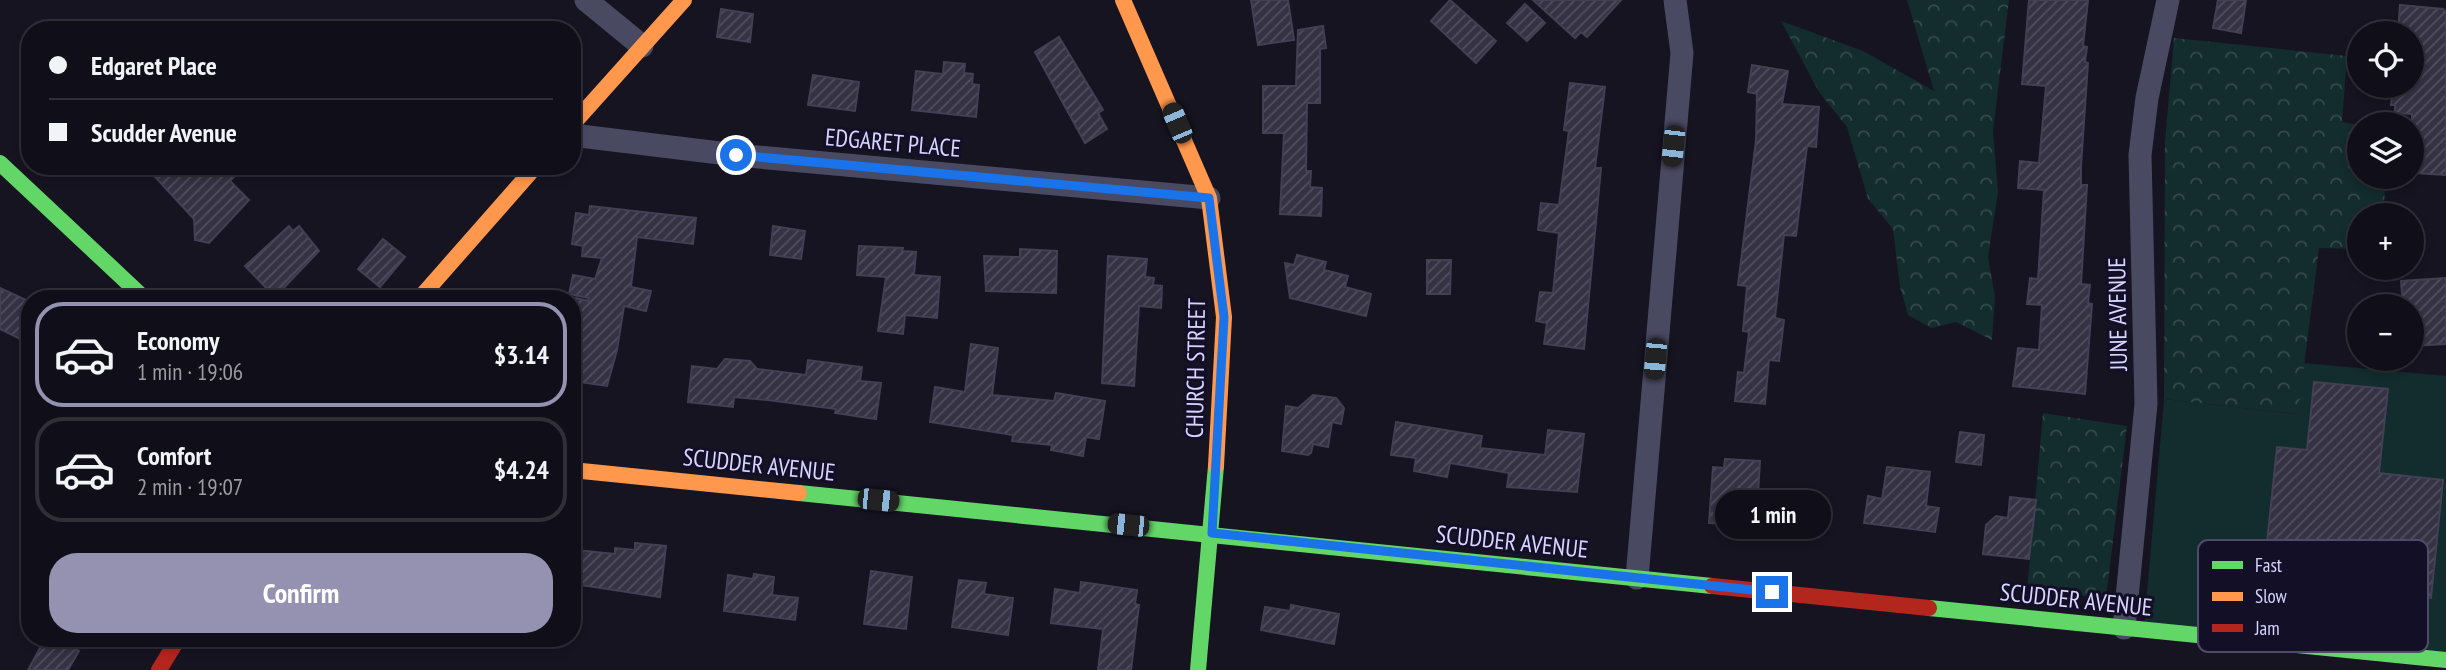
<!DOCTYPE html>
<meta charset="utf-8">
<style>
:root{--surface:#100f19;--page:#1e1d26;--text:#f1f3f6;--muted:#9c9ca2;--line:#302f38;--accent:#9591b1}
body{margin:0;font-family:"PT Sans Narrow",sans-serif;background:var(--page);color:var(--text);height:100vh;display:flex;flex-direction:column;font-size:26px;white-space:nowrap}
*{box-sizing:border-box;margin:0}
p{font-size:23px;color:var(--muted)}
.icon{flex:none;width:38px;height:38px;fill:none;stroke:currentColor;stroke-width:2;stroke-linecap:round;stroke-linejoin:round}
.map{position:relative;flex:1;overflow:hidden}
.details{position:absolute;left:21px;top:290px;width:560px;height:357px;display:flex;flex-direction:column;background:var(--surface);border-radius:28px;box-shadow:0 4px 10px #0003,0 0 0 2px var(--line)}
.details>*{flex:none}
.guide{position:absolute;left:21px;top:21px;width:560px;height:154px;border-radius:28px;box-shadow:0 4px 10px #0003,0 0 0 2px var(--line);display:grid;align-content:center;height:154px;padding:0 28px;background:var(--surface)}
.buttons{position:absolute;left:2347px;top:21px;display:grid;gap:14px}
.buttons a{display:grid;place-items:center;width:77px;height:77px;border-radius:50%;background:var(--surface);box-shadow:0 4px 10px #0003,0 0 0 2px var(--line);font-size:35px}
.end{position:absolute;width:32px;height:32px;margin:-16px;border:9px solid #1a73e8;background:#fff;box-shadow:0 0 0 4px #fff}
.from{border-radius:50%}
.bubble{position:absolute;height:49px;border-radius:24px;background:var(--surface);box-shadow:0 4px 10px #0003,0 0 0 2px var(--line);font-size:23px;font-weight:600;line-height:49px;text-align:center}
.car{position:absolute;width:21px;height:42px;margin:-21px -10px;border-radius:9px;box-shadow:0 0 5px 2px #0007;background:linear-gradient(#222 24%,#8ab4d8 0 40%,#222 0 76%,#8ab4d8 0 86%,#222 0)}
.guide b{display:flex;align-items:center;gap:24px;height:66px;font-size:26px}
.guide b+b{border-top:2px solid var(--line)}
.guide i{width:18px;height:18px;background:var(--text)}
ul{padding:12px 0 0;list-style:none}
li{display:flex;align-items:center;gap:21px;height:105px;margin:0 14px 10px;padding:0 14px;border:4px solid var(--line);border-radius:28px}
li div{flex:1}
li b{display:block;font-size:26px}
li em{font-style:normal;font-weight:600}
li.active{border-color:var(--accent)}
li>.icon{width:63px;height:63px;stroke-width:1.5}
.cta{display:flex;gap:14px;margin-top:auto;padding:14px 28px}
.cta a{flex:1;height:80px;border-radius:28px;background:var(--accent);color:#fff;font-size:28px;font-weight:600;line-height:80px;text-align:center}
.map>svg:first-child{display:block}
</style>
<div class="map">
<svg width="2446" height="670" viewBox="0 0 2446 670">
<defs>
<pattern id="forest-crowns" width="20" height="18" patternUnits="userSpaceOnUse" patternTransform="scale(1.75)"><rect width="20" height="18" fill="#132c2d"/><path d="M2 6a3 3 0 1 1 6 0M12 15a3 3 0 1 1 6 0" fill="none" stroke="#354a4c"/></pattern>
<pattern id="building-hatch" width="6" height="6" patternUnits="userSpaceOnUse" patternTransform="scale(1.75)"><rect width="6" height="6" fill="#343243"/><path d="M-1 1l2-2M0 6l6-6M5 7l2-2" fill="none" stroke="#514f5f"/></pattern>
</defs>
<rect width="100%" height="100%" fill="#161421"/>
<polygon fill="#132c2d" points="2304,363 2446,376 2446,658 2144,628 2164,399 2297,414"/>
<g fill="url(#forest-crowns)">
<polygon points="1907,0 2009,0 1993,131 1998,192 1988,257 1995,297 1992,340 1956,322 1931,328 1908,315 1900,287 1893,229 1868,199 1847,127 1819,92 1781,21 1863,51 1934,91"/>
<polygon points="2174,38 2347,56 2342,122 2359,125 2359,177 2385,177 2384,215 2359,215 2359,249 2319,248 2298,414 2164,399 2165,142"/>
<polygon points="2043,413 2127,426 2106,598 2027,590"/>
</g>
<g fill="url(#building-hatch)" stroke="#433f54" stroke-width="2">
<polygon points="1251,0 1288,0 1294,40 1258,45"/>
<polygon points="1450,0 1496,41 1476,63 1431,21"/>
<polygon points="1533,0 1621,0 1587,37 1581,32 1575,38"/>
<polygon points="2029,0 2088,0 2083,46 2087,47 2085,62 2088,63 2081,166 2081,185 2087,185 2081,284 2090,285 2088,303 2092,304 2085,394 2013,386 2018,348 2039,350 2042,305 2027,304 2030,278 2038,279 2044,190 2018,188 2020,161 2039,163 2046,86 2022,84"/>
<polygon points="2218,0 2246,0 2241,33 2213,28"/>
<polygon points="1525,4 1545,23 1527,41 1507,23"/>
<polygon points="2400,5 2443,9 2446,12 2446,175 2415,173 2416,164 2412,163 2412,114 2395,113 2395,105 2391,105 2393,86 2412,86 2412,33 2398,33"/>
<polygon points="721,9 753,14 750,42 717,37"/>
<polygon points="1323,26 1326,48 1320,49 1320,103 1307,103 1306,171 1311,171 1310,187 1322,188 1321,216 1280,214 1284,133 1263,133 1263,86 1296,86 1298,30"/>
<polygon points="1059,37 1103,110 1098,113 1107,129 1085,143 1035,52"/>
<polygon points="944,62 965,64 964,73 973,74 972,84 979,85 976,117 912,110 916,71 943,74"/>
<polygon points="1752,65 1788,71 1782,104 1819,107 1816,147 1807,146 1796,236 1784,235 1775,318 1784,320 1779,361 1769,360 1765,404 1735,401 1738,372 1744,373 1749,332 1743,331 1747,286 1738,285 1756,140 1757,94 1748,92"/>
<polygon points="813,75 859,82 855,111 808,105"/>
<polygon points="1570,83 1605,87 1595,168 1601,168 1584,349 1544,344 1547,323 1536,321 1540,292 1553,293 1559,233 1538,230 1541,203 1559,205 1569,131 1564,130"/>
<polygon points="145,166 244,166 230,181 249,200 209,243 195,240 194,219"/>
<polygon points="590,206 696,218 693,244 637,237 631,287 651,291 646,311 624,306 617,350 607,386 572,381 572,319 576,298 588,301 589,298 569,294 573,275 595,279 602,258 582,256 583,246 572,244 576,213 589,215"/>
<polygon points="289,226 293,231 299,226 319,251 275,297 245,266"/>
<polygon points="773,226 805,231 801,259 770,255"/>
<polygon points="383,239 405,257 380,287 358,269"/>
<polygon points="859,246 903,248 902,251 916,252 914,275 940,277 937,318 905,315 903,334 878,331 886,277 857,275"/>
<polygon points="1020,249 1057,251 1056,293 986,291 984,256 1020,257"/>
<polygon points="1297,255 1326,262 1324,270 1348,276 1345,287 1371,294 1366,316 1290,298 1285,263 1294,265"/>
<polygon points="1108,256 1147,259 1145,277 1154,278 1153,285 1162,286 1161,308 1139,306 1134,386 1102,383"/>
<polygon points="1427,260 1451,260 1450,294 1427,294"/>
<polygon points="2446,278 2446,344 2412,346 2412,306 2403,306 2401,281"/>
<polygon points="0,288 30,302 30,344 0,329"/>
<polygon points="971,344 998,348 992,395 1054,401 1056,393 1105,401 1099,439 1086,437 1083,456 1051,450 1052,445 1012,441 1013,435 930,422 935,387 965,392"/>
<polygon points="725,359 750,361 757,369 806,375 808,360 862,367 860,381 881,383 876,419 835,413 836,409 768,400 734,397 733,407 688,402 692,366 717,369"/>
<polygon points="2314,382 2388,389 2379,473 2443,480 2431,598 2263,581 2277,447 2307,450"/>
<polygon points="1313,395 1336,398 1344,408 1341,424 1332,422 1328,447 1313,444 1311,453 1308,455 1282,451 1286,406 1298,408"/>
<polygon points="1396,422 1482,436 1480,448 1545,455 1548,430 1584,434 1577,492 1507,487 1509,473 1450,463 1447,477 1414,471 1416,458 1391,455"/>
<polygon points="1960,432 1984,435 1981,465 1956,462"/>
<polygon points="1725,459 1760,461 1756,525 1709,523 1713,467 1724,468"/>
<polygon points="1887,467 1930,472 1926,506 1939,508 1935,532 1864,523 1868,496 1882,499"/>
<polygon points="2010,497 2036,500 2029,559 1983,554 1986,525 1996,516 2008,518"/>
<polygon points="635,543 666,546 660,597 574,584 577,550 615,554 615,548 635,550"/>
<polygon points="871,571 912,577 906,629 864,624"/>
<polygon points="754,574 774,577 772,595 798,598 795,620 724,611 728,575 753,579"/>
<polygon points="959,580 986,583 984,594 1013,598 1008,635 952,627"/>
<polygon points="1081,582 1137,590 1135,604 1139,605 1131,670 1098,670 1103,629 1051,623 1055,589 1080,593"/>
<polygon points="1291,605 1339,614 1334,644 1261,630 1265,607 1290,611"/>
<polygon points="45,639 56,639 79,651 68,670 28,670"/>
</g>
<g fill="none" stroke-linecap="round" stroke-linejoin="round">
<g stroke="#4a4962" stroke-width="23">
<polyline points="586,0 642,46"/>
<polyline points="572,135 736,155 1209,198"/>
<polyline points="1637,578 1682,53 1675,0"/>
<polyline points="2124,628 2146,404 2140,155 2147,98 2168,0"/>
</g>
<g stroke="#63d668" stroke-width="16">
<polyline points="0,163 145,299"/>
<polyline points="799,493 1712,586"/>
<polyline points="1929,608 2446,660"/>
<polyline points="1198,670 1216,466"/>
</g>
<g stroke="#ff974d" stroke-width="16">
<polyline points="1123,0 1209,198 1224,317 1216,466"/>
<polyline points="572,125 684,0"/>
<polyline points="419,299 536,166"/>
<polyline points="572,470 799,493"/>
</g>
<g stroke="#b3261e" stroke-width="16">
<polyline points="1712,586 1929,608"/>
<polyline points="159,670 178,639"/>
</g>
</g>
<g fill="none" stroke-linecap="round" stroke-linejoin="round">
<polyline stroke="#1a73e8" stroke-width="9" points="736,155 1209,198 1224,317 1212,533 1772,592"/>
</g>
<g text-anchor="middle" stroke-width="6" stroke-linejoin="round" paint-order="stroke">
<g font-size="24" fill="#d9d4ff" stroke="#130f26">
<text transform="translate(893 143) rotate(5)" y="8">EDGARET PLACE</text>
<text transform="translate(2118 314) rotate(-91)" y="8">JUNE AVENUE</text>
<text transform="translate(1196 368) rotate(-89)" y="8">CHURCH STREET</text>
<text transform="translate(759 465) rotate(6)" y="8">SCUDDER AVENUE</text>
<text transform="translate(1512 542) rotate(6)" y="8">SCUDDER AVENUE</text>
<text transform="translate(2076 600) rotate(6)" y="8">SCUDDER AVENUE</text>
</g>
</g>
<rect x="2198" y="540" width="230" height="112" rx="10" fill="#130f26" stroke="#4e4a67" stroke-width="2"/>
<rect x="2212" y="561" width="31" height="8" fill="#63d668"/>
<rect x="2212" y="592" width="31" height="9" fill="#ff974d"/>
<rect x="2212" y="624" width="31" height="8" fill="#b3261e"/>
<g font-size="19" fill="#d9d4ff">
<text x="2255" y="572">Fast</text>
<text x="2255" y="603">Slow</text>
<text x="2255" y="635">Jam</text>
</g>
</svg>
<div class="buttons">
<a><svg class="icon" aria-label="locate" viewBox="0 0 24 24"><circle cx="12" cy="12" r="6"/><path d="M12 2v4M12 18v4M2 12h4M18 12h4"/></svg></a>
<a><svg class="icon" aria-label="layers" viewBox="0 0 24 24"><path d="M12 4l9 5-9 5-9-5zM3 14l9 5 9-5"/></svg></a>
<a>+</a>
<a>−</a>
</div>
<i class="end from" style="left:736px;top:155px"></i>
<i class="end" style="left:1772px;top:592px"></i>
<div class="bubble" style="left:1715px;top:490px;width:116px">1 min</div>
<i class="car" style="left:1177px;top:123px;rotate:337deg"></i>
<i class="car" style="left:1673px;top:146px;rotate:186deg"></i>
<i class="car" style="left:1655px;top:359px;rotate:185deg"></i>
<i class="car" style="left:878px;top:500px;rotate:96deg"></i>
<i class="car" style="left:1128px;top:525px;rotate:276deg"></i>
<div class="guide">
<b><i class="from"></i>Edgaret Place</b>
<b><i></i>Scudder Avenue</b>
</div>
<section class="details">
<ul>
<li class="active"><svg class="icon" aria-label="car" viewBox="0 0 24 24"><path d="M5 17H2v-5l4-1 3-4h7l3 4 3 1v5h-3M9 17h6M6 11h13"/><circle cx="7" cy="17" r="2"/><circle cx="17" cy="17" r="2"/></svg><div><b>Economy</b><p>1 min · 19:06</p></div><em>$3.14</em></li>
<li><svg class="icon" aria-label="car" viewBox="0 0 24 24"><path d="M5 17H2v-5l4-1 3-4h7l3 4 3 1v5h-3M9 17h6M6 11h13"/><circle cx="7" cy="17" r="2"/><circle cx="17" cy="17" r="2"/></svg><div><b>Comfort</b><p>2 min · 19:07</p></div><em>$4.24</em></li>
</ul>
<div class="cta"><a>Confirm</a></div>
</section>
</div>
